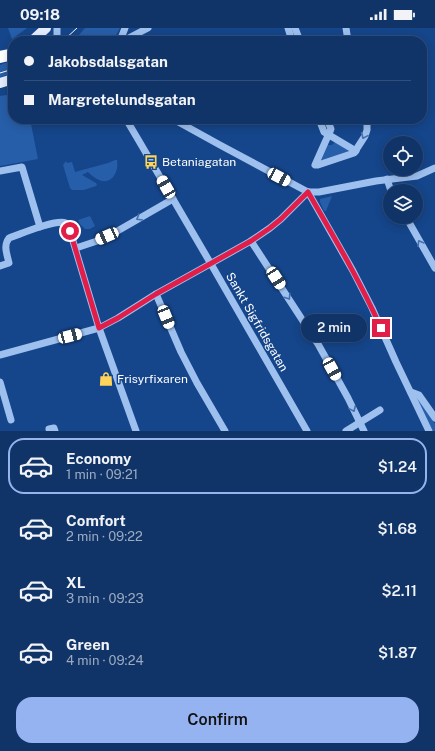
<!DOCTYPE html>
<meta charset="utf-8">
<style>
:root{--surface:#103468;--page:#193c6e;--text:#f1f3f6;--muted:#9caac0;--line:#304f7c;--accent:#95b2f1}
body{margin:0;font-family:"Public Sans",sans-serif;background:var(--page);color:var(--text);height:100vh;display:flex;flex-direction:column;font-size:15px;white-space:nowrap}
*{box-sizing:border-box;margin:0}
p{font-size:13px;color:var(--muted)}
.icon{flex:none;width:22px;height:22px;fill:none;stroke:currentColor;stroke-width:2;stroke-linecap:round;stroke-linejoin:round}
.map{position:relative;height:403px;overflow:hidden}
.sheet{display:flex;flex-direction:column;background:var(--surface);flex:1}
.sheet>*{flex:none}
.guide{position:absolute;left:8px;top:8px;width:419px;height:88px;border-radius:16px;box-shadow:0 2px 10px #0003,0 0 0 1px var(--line);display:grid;align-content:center;height:88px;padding:0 16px;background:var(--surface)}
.tools{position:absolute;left:383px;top:108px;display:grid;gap:8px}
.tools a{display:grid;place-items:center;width:40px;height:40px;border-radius:50%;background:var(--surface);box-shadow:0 2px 10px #0003,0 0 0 1px var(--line);font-size:20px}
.end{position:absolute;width:18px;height:18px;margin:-9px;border:5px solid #e11d48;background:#fff;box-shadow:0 0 0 2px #fff}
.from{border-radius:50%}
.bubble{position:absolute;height:28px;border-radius:14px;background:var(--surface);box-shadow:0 2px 10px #0003,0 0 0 1px var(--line);font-size:13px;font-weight:600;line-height:28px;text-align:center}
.car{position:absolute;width:12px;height:24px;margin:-12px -6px;border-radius:5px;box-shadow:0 0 3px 1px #0007;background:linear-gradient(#fff 24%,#345 0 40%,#fff 0 76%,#345 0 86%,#fff 0)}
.guide b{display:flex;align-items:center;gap:14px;height:38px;font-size:15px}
.guide b+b{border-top:1px solid var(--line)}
.guide i{width:10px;height:10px;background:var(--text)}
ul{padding:7px 0 0;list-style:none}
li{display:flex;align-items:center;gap:12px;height:56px;margin:0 8px 6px;padding:0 8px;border:2px solid transparent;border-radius:16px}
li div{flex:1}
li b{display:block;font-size:15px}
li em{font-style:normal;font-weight:600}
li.on{border-color:var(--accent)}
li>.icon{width:36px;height:36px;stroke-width:1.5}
.button{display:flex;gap:8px;margin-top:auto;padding:8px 16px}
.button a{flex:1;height:46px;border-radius:16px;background:var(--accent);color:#111;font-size:16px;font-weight:600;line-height:46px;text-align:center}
.status{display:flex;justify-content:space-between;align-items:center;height:28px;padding:0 20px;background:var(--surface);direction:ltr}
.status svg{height:11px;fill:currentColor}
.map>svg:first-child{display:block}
</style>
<div class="status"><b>09:18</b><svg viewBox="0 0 49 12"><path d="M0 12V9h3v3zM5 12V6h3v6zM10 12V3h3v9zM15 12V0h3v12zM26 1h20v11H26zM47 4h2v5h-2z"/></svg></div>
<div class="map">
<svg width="435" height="403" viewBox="0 0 435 403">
<rect width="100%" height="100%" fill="#15458a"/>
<g fill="#275ea9">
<polygon points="8,0 27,0 12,11"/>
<polygon points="85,0 120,0 115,9 111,13 74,13"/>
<polygon points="13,32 13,45 0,49 0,37"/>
<polygon points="13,66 13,91 30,91 38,131 0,138 0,68"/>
<polygon points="335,114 350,123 320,133 325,117 332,117"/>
<path d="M115,132H117C119,141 114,155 102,153C97,152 91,147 88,144L82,147L96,155L97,157L96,158L84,162H72L70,160L63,137L66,133L67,135L72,134L75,144L108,135Z"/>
<polygon points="332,168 326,183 324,183 320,174 320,171"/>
<polygon points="90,188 95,198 90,201 85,201 80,196 78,192"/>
<polygon points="415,367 435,396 435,403 433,403"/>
</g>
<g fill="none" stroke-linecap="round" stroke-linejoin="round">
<g stroke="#9dc0ef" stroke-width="7">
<polyline points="288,0 292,13"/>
<polyline points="295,0 300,13"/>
<polyline points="346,0 348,13"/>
<polyline points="57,13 57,0"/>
<polyline points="120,13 125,0"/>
<polyline points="123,13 148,0"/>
<polyline points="126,91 139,113 211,236 307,403"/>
<polyline points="173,91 220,117 308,164 319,164 376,153 417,148 435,140"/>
<polyline points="319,91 324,104 356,123"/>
<polyline points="327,91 331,101 315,137 318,137 354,125 365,108 367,102 367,91"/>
<polyline points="0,143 22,139 40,199"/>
<polyline points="387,151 391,163"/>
<polyline points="308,164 353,243 372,280 396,334 429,403"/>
<polyline points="406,189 435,240"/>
<polyline points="251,213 318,316 348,370 364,403"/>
<polyline points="76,220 100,212 114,205 173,171"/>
<path d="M0,238L9,235C7,226 3,218 9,210C21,206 55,191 66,195L70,203L99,300L136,403"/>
<polyline points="156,266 181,324 197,355 225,403"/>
<polyline points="0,327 99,300 118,290 156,266 201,241 251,213 270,200 281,191 308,164"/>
<polyline points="0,354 11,392"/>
<polyline points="411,364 419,367 435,390"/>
<polyline points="49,401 54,400 55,403"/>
<polyline points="346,403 380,382"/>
</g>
<g stroke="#e5eeff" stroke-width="10">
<polyline points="32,13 46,0"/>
<polyline points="0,55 13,51"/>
</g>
<polyline stroke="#fff" stroke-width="12" points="0,29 9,27"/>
<g stroke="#fff" stroke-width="1">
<polyline points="63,13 77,0"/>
<polyline points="0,45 13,41"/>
</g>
</g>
<defs><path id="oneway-chevron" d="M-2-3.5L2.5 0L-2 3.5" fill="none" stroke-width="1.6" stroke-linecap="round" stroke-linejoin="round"/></defs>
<g stroke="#4570ad">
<use href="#oneway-chevron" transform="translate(364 108) rotate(114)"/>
<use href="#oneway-chevron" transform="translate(139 190) rotate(149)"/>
<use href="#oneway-chevron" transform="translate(420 215) rotate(-120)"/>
<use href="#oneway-chevron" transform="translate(288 269) rotate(57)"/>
<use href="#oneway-chevron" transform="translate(353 381) rotate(66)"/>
</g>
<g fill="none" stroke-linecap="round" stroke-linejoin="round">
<path stroke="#e11d48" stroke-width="5" d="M70,203L99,300L118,290L156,266L201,241L251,213L270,200L281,191L308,164C334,209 360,253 381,300"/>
</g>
<defs>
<symbol id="bus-bare" viewBox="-9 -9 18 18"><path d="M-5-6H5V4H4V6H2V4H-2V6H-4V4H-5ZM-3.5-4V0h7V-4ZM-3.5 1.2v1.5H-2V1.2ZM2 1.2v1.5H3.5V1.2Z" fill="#ffd45b" stroke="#15458a" stroke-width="2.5" paint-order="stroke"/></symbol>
<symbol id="shop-bare" viewBox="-9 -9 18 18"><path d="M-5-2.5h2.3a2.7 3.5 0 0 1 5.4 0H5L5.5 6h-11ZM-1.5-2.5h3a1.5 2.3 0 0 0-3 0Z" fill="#ffd45b" stroke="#15458a" stroke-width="2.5" paint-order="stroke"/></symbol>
</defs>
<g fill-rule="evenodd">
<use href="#bus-bare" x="141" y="124" width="20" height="20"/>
<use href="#shop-bare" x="96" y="341" width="20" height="20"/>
</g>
<g text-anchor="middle" stroke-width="3" stroke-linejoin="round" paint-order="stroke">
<g font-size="12" fill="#fff" stroke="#15458a" text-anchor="start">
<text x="162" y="138">Betaniagatan</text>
<text x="117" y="355">Frisyrfixaren</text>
</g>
<g font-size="12" fill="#fff" stroke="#15458a">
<text transform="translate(257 294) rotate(60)" y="4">Sankt Sigfridsgatan</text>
</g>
</g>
</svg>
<div class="tools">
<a><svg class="icon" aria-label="locate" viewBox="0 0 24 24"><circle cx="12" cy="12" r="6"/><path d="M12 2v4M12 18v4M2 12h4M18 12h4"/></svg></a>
<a><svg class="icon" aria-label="layers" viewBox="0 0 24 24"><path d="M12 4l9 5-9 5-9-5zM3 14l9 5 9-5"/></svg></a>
</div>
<i class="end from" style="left:70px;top:203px"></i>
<i class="end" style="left:381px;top:300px"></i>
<div class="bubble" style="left:301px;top:286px;width:66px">2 min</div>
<i class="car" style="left:279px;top:149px;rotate:118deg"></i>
<i class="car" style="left:166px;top:159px;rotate:330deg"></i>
<i class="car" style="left:107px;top:208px;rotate:246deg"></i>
<i class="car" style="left:276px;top:250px;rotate:147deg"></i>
<i class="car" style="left:166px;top:289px;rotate:158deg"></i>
<i class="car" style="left:70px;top:308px;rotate:75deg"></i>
<i class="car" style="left:332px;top:341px;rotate:151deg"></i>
<div class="guide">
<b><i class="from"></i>Jakobsdalsgatan</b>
<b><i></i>Margretelundsgatan</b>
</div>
</div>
<section class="sheet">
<ul>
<li class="on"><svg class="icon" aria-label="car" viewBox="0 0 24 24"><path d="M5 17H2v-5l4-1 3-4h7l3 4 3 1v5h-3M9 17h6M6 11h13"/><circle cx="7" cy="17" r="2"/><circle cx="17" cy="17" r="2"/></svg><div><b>Economy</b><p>1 min · 09:21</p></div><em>$1.24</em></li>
<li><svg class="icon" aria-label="car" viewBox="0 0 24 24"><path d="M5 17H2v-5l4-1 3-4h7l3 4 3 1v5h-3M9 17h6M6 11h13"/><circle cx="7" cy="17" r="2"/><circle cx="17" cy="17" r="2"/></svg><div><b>Comfort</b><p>2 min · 09:22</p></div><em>$1.68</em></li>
<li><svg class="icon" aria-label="car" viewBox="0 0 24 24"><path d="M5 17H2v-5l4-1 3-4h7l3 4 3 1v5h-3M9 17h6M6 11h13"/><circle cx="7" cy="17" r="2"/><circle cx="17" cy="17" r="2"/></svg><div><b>XL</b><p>3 min · 09:23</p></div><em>$2.11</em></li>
<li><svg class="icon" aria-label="car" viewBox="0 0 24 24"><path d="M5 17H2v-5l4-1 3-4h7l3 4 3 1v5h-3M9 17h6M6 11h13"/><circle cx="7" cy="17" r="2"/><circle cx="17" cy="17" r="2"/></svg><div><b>Green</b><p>4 min · 09:24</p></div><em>$1.87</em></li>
</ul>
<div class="button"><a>Confirm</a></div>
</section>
